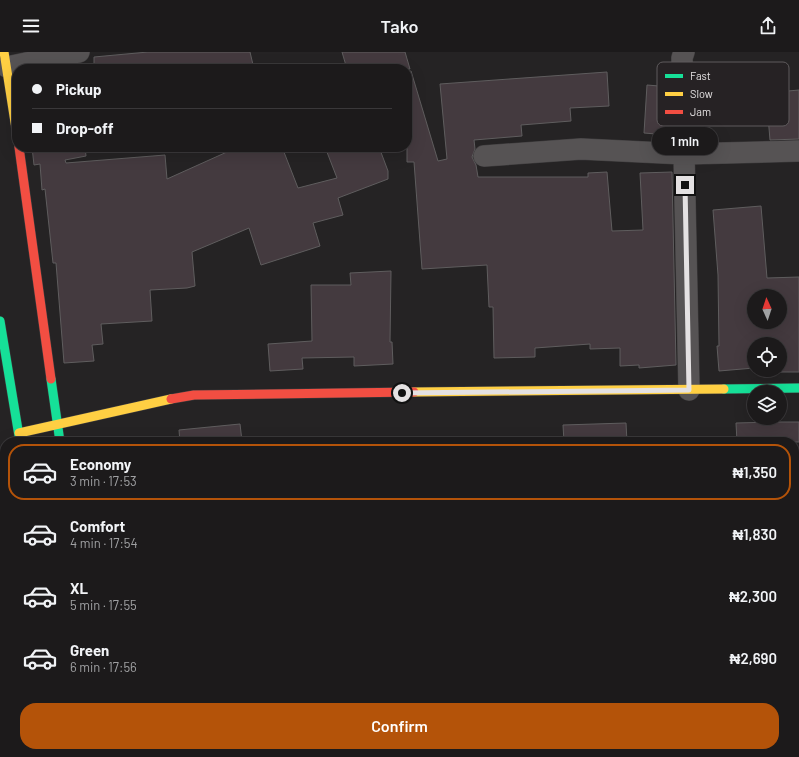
<!DOCTYPE html>
<meta charset="utf-8">
<style>
:root{--surface:#1c1a1b;--page:#292728;--text:#f1f3f6;--muted:#a0a1a3;--line:#3a383a;--accent:#b45309}
body{margin:0;font-family:Barlow,sans-serif;background:var(--page);color:var(--text);height:100vh;display:flex;flex-direction:column;font-size:15px;white-space:nowrap}
*{box-sizing:border-box;margin:0}
p{font-size:13px;color:var(--muted)}
.icon{flex:none;width:22px;height:22px;fill:none;stroke:currentColor;stroke-width:2;stroke-linecap:round;stroke-linejoin:round}
.map{position:relative;flex:1;overflow:hidden}
.drawer{position:absolute;left:0px;top:385px;width:799px;height:320px;display:flex;flex-direction:column;background:var(--surface);border-radius:16px 16px 0 0;box-shadow:0 4px 16px #0002,0 0 0 1px var(--line)}
.drawer>*{flex:none}
.guide{position:absolute;left:12px;top:12px;width:400px;height:88px;border-radius:16px;box-shadow:0 4px 16px #0002,0 0 0 1px var(--line);display:grid;align-content:center;height:88px;padding:0 20px;background:var(--surface)}
.needle{width:26px;rotate:357deg}
.controls{position:absolute;left:747px;top:237px;display:grid;gap:8px}
.controls a{display:grid;place-items:center;width:40px;height:40px;border-radius:50%;background:var(--surface);box-shadow:0 4px 16px #0002,0 0 0 1px var(--line);font-size:20px}
.end{position:absolute;width:18px;height:18px;margin:-9px;border:5px solid #e4e1e2;background:#111;box-shadow:0 0 0 2px #111}
.from{border-radius:50%}
.bubble{position:absolute;height:28px;border-radius:14px;background:var(--surface);box-shadow:0 4px 16px #0002,0 0 0 1px var(--line);font-size:13px;font-weight:600;line-height:28px;text-align:center}
.guide b{display:flex;align-items:center;gap:14px;height:38px;font-size:15px}
.guide b+b{border-top:1px solid var(--line)}
.guide i{width:10px;height:10px;background:var(--text)}
ul{padding:7px 0 0;list-style:none}
li{display:flex;align-items:center;gap:12px;height:56px;margin:0 8px 6px;padding:0 12px;border:2px solid transparent;border-radius:16px}
li div{flex:1}
li b{display:block;font-size:15px}
li em{font-style:normal;font-weight:600}
li.on{border-color:var(--accent)}
li>.icon{width:36px;height:36px;stroke-width:1.5}
.action{display:flex;gap:8px;margin-top:auto;padding:8px 20px}
.action a{flex:1;height:46px;border-radius:16px;background:var(--accent);color:#fff;font-size:16px;font-weight:600;line-height:46px;text-align:center}
header{display:flex;justify-content:space-between;align-items:center;height:52px;padding:0 20px;background:var(--surface);font-size:18px;font-weight:600}
.map>svg:first-child{display:block}
</style>
<header><svg class="icon" aria-label="menu" viewBox="0 0 24 24"><path d="M4 6h16M4 12h16M4 18h16"/></svg>Tako<svg class="icon" aria-label="share" viewBox="0 0 24 24"><path d="M12 15V3M7 8l5-5 5 5M5 13v7h14v-7"/></svg></header>
<div class="map">
<svg width="799" height="705" viewBox="0 0 799 705">
<rect width="100%" height="100%" fill="#252324"/>
<g fill="#443a3f" stroke="#5f5d5e" fill-rule="evenodd">
<polygon points="148,0 250,0 254,17 94,17 94,5"/>
<polygon points="342,0 405,0 410,17 347,17"/>
<polygon points="411,19 438,109 447,107 440,32 607,20 609,54 570,56 571,69 521,73 522,84 474,88 475,97 472,105 476,113 478,125 588,125 588,121 607,120 612,179 643,178 640,121 672,120 676,313 639,316 639,313 620,314 620,296 590,297 590,292 535,296 535,305 494,306 493,255 489,255 487,213 422,217 414,110 407,110 407,20"/>
<polygon points="647,33 671,35 668,83 644,81"/>
<polygon points="799,38 799,87 770,88 766,41"/>
<polygon points="32,95 85,95 86,104 65,108 66,111 165,103 167,127 238,95 282,95 298,136 337,126 325,95 379,95 388,119 388,127 338,146 343,163 313,171 320,194 261,213 249,176 192,200 195,234 187,236 150,238 152,269 101,272 103,292 92,293 94,309 64,311 56,211 53,211 45,137 42,138 40,112 34,113"/>
<path d="M761,154L767,226L799,225V320H780V292H754V316L719,319L717,294H719L718,223L713,158ZM754,244H780V270H754Z"/>
<polygon points="391,219 390,290 392,290 393,312 354,314 354,305 302,306 303,317 270,319 268,292 312,289 311,233 351,233 350,221"/>
<polygon points="775,370 799,370 799,390 737,390 736,371"/>
<polygon points="626,371 627,390 564,390 563,373"/>
<polygon points="240,372 242,389 180,390 179,378"/>
</g>
<g fill="none" stroke-linecap="round" stroke-linejoin="round">
<defs>
<g id="street">
<polyline points="684,0 682,6 689,338"/>
<polyline points="7,15 79,0"/>
<polyline points="484,104 581,97 684,102 799,99"/>
<polyline points="0,566 5,567"/>
</g>
<g id="fast">
<polyline points="0,269 20,390"/>
<polyline points="51,327 60,390"/>
<polyline points="724,337 799,336"/>
<polyline points="112,700 113,705"/>
</g>
<g id="slow">
<polyline points="4,0 17,83"/>
<polyline points="414,340 724,337"/>
<polyline points="19,381 171,347"/>
<polyline points="75,700 76,705"/>
</g>
<g id="jam">
<polyline points="19,95 51,327"/>
<polyline points="171,347 194,343 414,340"/>
</g>
</defs>
<use href="#street" stroke="#413f40" stroke-width="22"/>
<use href="#fast" stroke="#413f40" stroke-width="10"/>
<use href="#slow" stroke="#413f40" stroke-width="10"/>
<use href="#jam" stroke="#413f40" stroke-width="10"/>
<use href="#street" stroke="#565354" stroke-width="21"/>
<use href="#fast" stroke="#16e098" stroke-width="9"/>
<use href="#slow" stroke="#ffcf43" stroke-width="9"/>
<use href="#jam" stroke="#f24e42" stroke-width="9"/>
</g>
<g fill="none" stroke-linecap="round" stroke-linejoin="round">
<polyline stroke="#e4e1e2" stroke-width="5" points="402,341 689,338 685,133"/>
</g>
<rect x="657" y="10" width="132" height="64" rx="6" fill="#262224" stroke="#5f5b5d" stroke-width="1"/>
<rect x="665" y="22" width="18" height="4" fill="#16e098"/>
<rect x="665" y="40" width="18" height="4" fill="#ffcf43"/>
<rect x="665" y="58" width="18" height="4" fill="#f24e42"/>
<g font-size="11" fill="#e4e1e2">
<text x="690" y="28">Fast</text>
<text x="690" y="46">Slow</text>
<text x="690" y="64">Jam</text>
</g>
</svg>
<div class="controls">
<a><svg class="needle" viewBox="-14 -14 28 28"><path d="M0-13l5 13h-10z" fill="#e53935"/><path d="M0 13l5-13h-10z" fill="#a0a1a3"/></svg></a>
<a><svg class="icon" aria-label="locate" viewBox="0 0 24 24"><circle cx="12" cy="12" r="6"/><path d="M12 2v4M12 18v4M2 12h4M18 12h4"/></svg></a>
<a><svg class="icon" aria-label="layers" viewBox="0 0 24 24"><path d="M12 4l9 5-9 5-9-5zM3 14l9 5 9-5"/></svg></a>
</div>
<i class="end from" style="left:402px;top:341px"></i>
<i class="end" style="left:685px;top:133px"></i>
<div class="bubble" style="left:652px;top:75px;width:66px">1 min</div>
<div class="guide">
<b><i class="from"></i>Pickup</b>
<b><i></i>Drop-off</b>
</div>
<section class="drawer">
<ul>
<li class="on"><svg class="icon" aria-label="car" viewBox="0 0 24 24"><path d="M5 17H2v-5l4-1 3-4h7l3 4 3 1v5h-3M9 17h6M6 11h13"/><circle cx="7" cy="17" r="2"/><circle cx="17" cy="17" r="2"/></svg><div><b>Economy</b><p>3 min · 17:53</p></div><em>₦1,350</em></li>
<li><svg class="icon" aria-label="car" viewBox="0 0 24 24"><path d="M5 17H2v-5l4-1 3-4h7l3 4 3 1v5h-3M9 17h6M6 11h13"/><circle cx="7" cy="17" r="2"/><circle cx="17" cy="17" r="2"/></svg><div><b>Comfort</b><p>4 min · 17:54</p></div><em>₦1,830</em></li>
<li><svg class="icon" aria-label="car" viewBox="0 0 24 24"><path d="M5 17H2v-5l4-1 3-4h7l3 4 3 1v5h-3M9 17h6M6 11h13"/><circle cx="7" cy="17" r="2"/><circle cx="17" cy="17" r="2"/></svg><div><b>XL</b><p>5 min · 17:55</p></div><em>₦2,300</em></li>
<li><svg class="icon" aria-label="car" viewBox="0 0 24 24"><path d="M5 17H2v-5l4-1 3-4h7l3 4 3 1v5h-3M9 17h6M6 11h13"/><circle cx="7" cy="17" r="2"/><circle cx="17" cy="17" r="2"/></svg><div><b>Green</b><p>6 min · 17:56</p></div><em>₦2,690</em></li>
</ul>
<div class="action"><a>Confirm</a></div>
</section>
</div>
